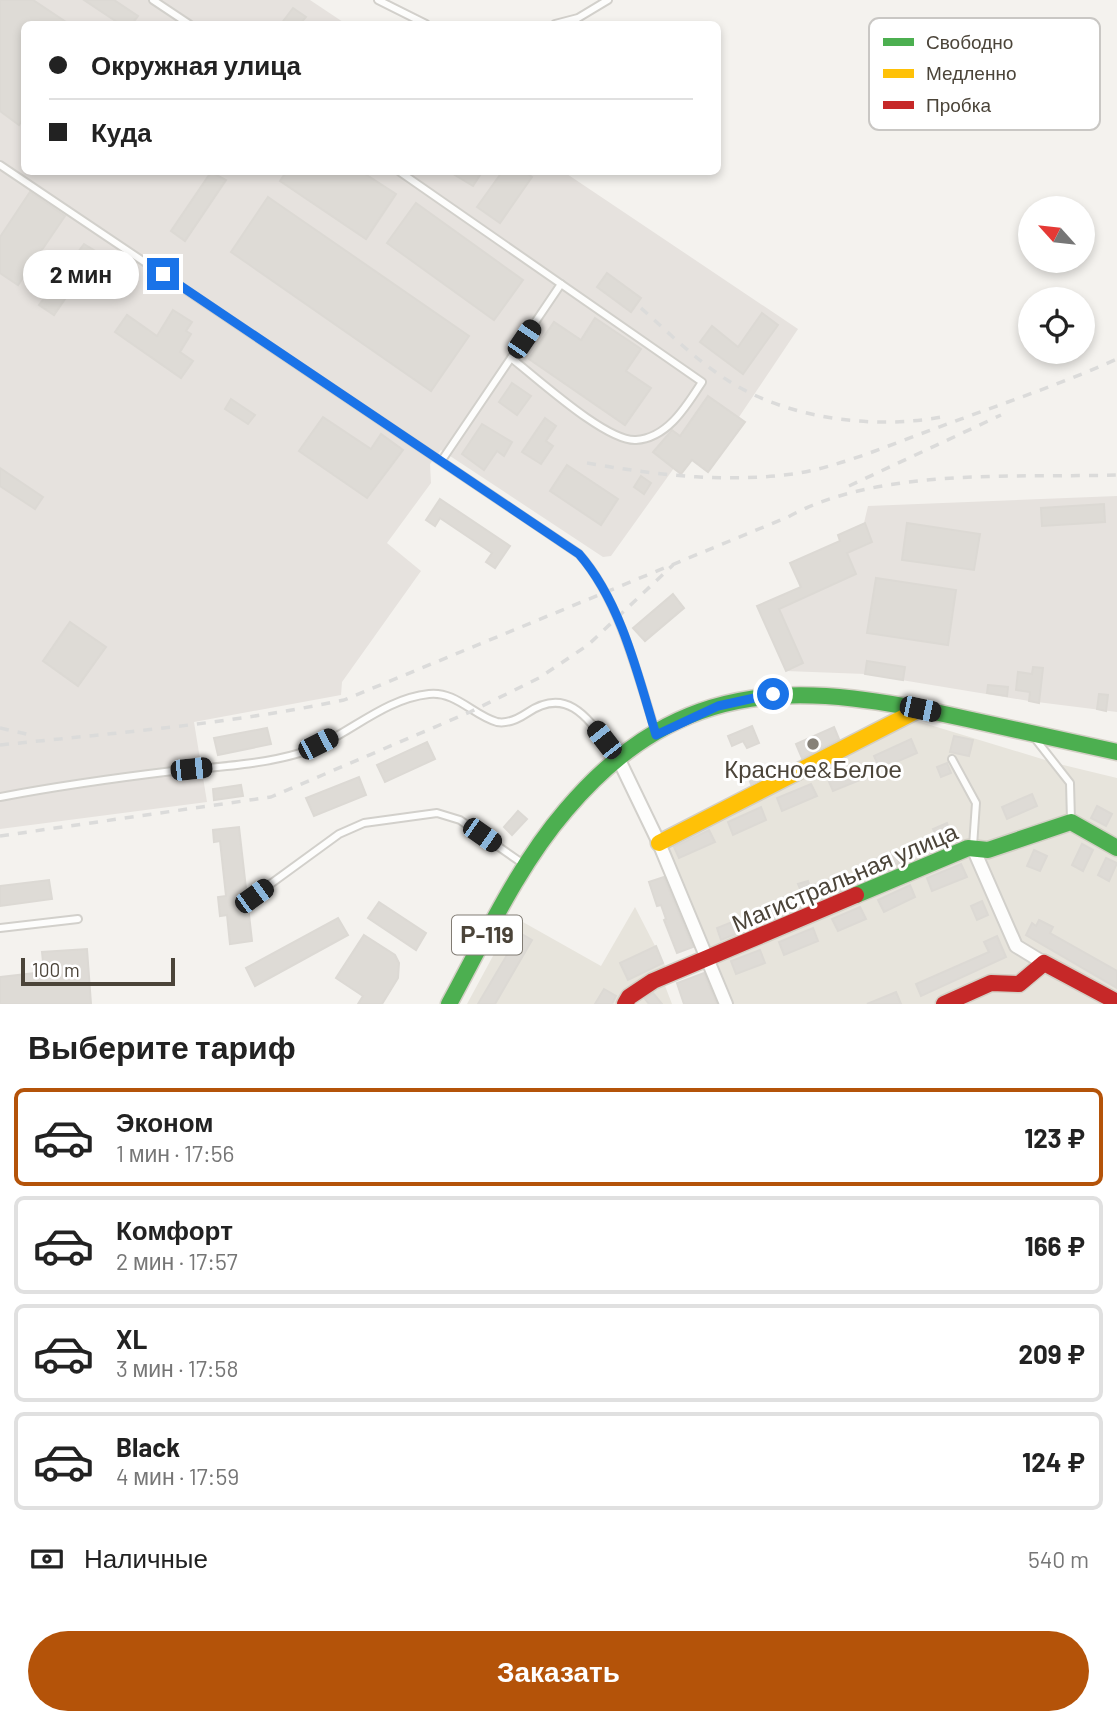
<!DOCTYPE html>
<html lang="ru">
<meta charset="utf-8">
<style>
:root{--surface:#fff;--page:#f6f6f6;--text:#222;--muted:#767676;--line:#e0e0e0;--accent:#b45309}
body{margin:0;font-family:Barlow,sans-serif;background:var(--page);color:var(--text);height:100vh;display:flex;flex-direction:column;font-size:26px;white-space:nowrap}
*{box-sizing:border-box;margin:0}
p{font-size:23px;color:var(--muted)}
.icon{flex:none;width:38px;height:38px;fill:none;stroke:currentColor;stroke-width:2;stroke-linecap:round;stroke-linejoin:round}
.map{position:relative;height:1004px;overflow:hidden}
.panel{display:flex;flex-direction:column;background:var(--surface);flex:1}
.panel>*{flex:none}
.guide{position:absolute;left:21px;top:21px;width:700px;height:154px;border-radius:10px;box-shadow:0 4px 10px #0003;display:grid;align-content:center;height:154px;padding:0 28px;background:var(--surface)}
.needle{width:46px;rotate:297deg}
.buttons{position:absolute;left:1018px;top:196px;display:grid;gap:14px}
.buttons a{display:grid;place-items:center;width:77px;height:77px;border-radius:50%;background:var(--surface);box-shadow:0 4px 10px #0003;font-size:35px}
.scale{position:absolute;left:21px;bottom:18px;width:154px;box-sizing:border-box;padding-left:7px;border:4px solid #4b4439;border-top:0;font-size:19px;line-height:24px;white-space:nowrap;color:#4b4439;-webkit-text-stroke:5px #fff;paint-order:stroke}
.end{position:absolute;width:32px;height:32px;margin:-16px;border:9px solid #1a73e8;background:#fff;box-shadow:0 0 0 4px #fff}
.from{border-radius:50%}
.bubble{position:absolute;height:49px;border-radius:24px;background:var(--surface);box-shadow:0 4px 10px #0003;font-size:23px;font-weight:700;line-height:49px;text-align:center}
.car{position:absolute;width:21px;height:42px;margin:-21px -10px;border-radius:9px;box-shadow:0 0 5px 2px #0007;background:linear-gradient(#222 24%,#8ab4d8 0 40%,#222 0 76%,#8ab4d8 0 86%,#222 0)}
.guide b{display:flex;align-items:center;gap:24px;height:66px;font-size:26px}
.guide b+b{border-top:2px solid var(--line)}
.guide i{width:18px;height:18px;background:var(--text)}
ul{padding:0;list-style:none}
li{display:flex;align-items:center;gap:21px;height:98px;margin:0 14px 10px;padding:0 14px;border:4px solid var(--line);border-radius:10px}
li div{flex:1}
li b{display:block;font-size:26px}
li em{font-style:normal;font-weight:700}
li.active{border-color:var(--accent)}
li>.icon{width:63px;height:63px;stroke-width:1.5}
h2{padding:0 28px;font-size:32px;line-height:84px}
.pay{display:flex;align-items:center;gap:18px;height:77px;padding:0 28px;font-size:26px}
.pay p{margin-inline-start:auto}
.cta{display:flex;gap:14px;margin-top:auto;padding:14px 28px}
.cta a{flex:1;height:80px;border-radius:42px;background:var(--accent);color:#fff;font-size:28px;font-weight:700;line-height:80px;text-align:center}
.map>svg:first-child{display:block}
</style>
<div class="map">
<svg width="1117" height="1004" viewBox="0 0 1117 1004">
<rect width="100%" height="100%" fill="#f4f2ee"/>
<g fill="#e7e4dc">
<polygon points="904,717 1055,763 1117,778 1117,1004 726,1004 659,843"/>
<polygon points="635,907 670,975 662,978 672,1004 467,1004 514,917 601,966"/>
</g>
<g fill="#e6e2de">
<polygon points="0,0 310,0 346,24 24,24 24,172 564,172 798,329 739,417 745,422 708,472 692,460 681,474 674,468 611,556 603,557 441,450 430,464 431,483 387,543 421,571 342,682 341,695 194,722 207,802 0,829"/>
<polygon points="1117,496 1117,712 1029,701 865,674 786,671 757,606 800,587 790,563 840,541 838,535 864,523 868,506"/>
</g>
<g fill="#dedbd6" stroke="#dcd9d4" stroke-width="2">
<polygon points="0,0 33,0 69,24 24,24 24,117 19,125 0,111"/>
<polygon points="84,0 114,0 138,16 132,24 120,24"/>
<polygon points="293,8 306,17 300,24 281,24"/>
<polygon points="211,172 226,180 185,241 171,231"/>
<polygon points="286,172 362,172 396,194 366,239 280,181"/>
<polygon points="450,172 482,172 473,186"/>
<polygon points="502,172 525,172 532,177 500,223 477,207"/>
<polygon points="30,192 65,216 18,285 0,273 0,237"/>
<polygon points="268,197 469,336 431,391 231,252"/>
<polygon points="416,203 523,280 494,320 387,243"/>
<polygon points="84,244 97,252 54,315 39,305"/>
<polygon points="607,273 641,298 631,312 597,287"/>
<polygon points="173,310 192,322 186,331 191,334 180,352 193,361 181,378 115,332 127,315 157,336"/>
<polygon points="762,313 778,325 743,374 700,342 712,326 738,347"/>
<polygon points="595,318 641,349 626,371 651,388 625,425 529,359 554,322 581,340"/>
<polygon points="512,383 531,396 517,415 499,402"/>
<polygon points="708,396 745,422 708,472 692,460 681,474 653,452 672,430 680,436"/>
<polygon points="231,399 255,415 248,424 225,409"/>
<polygon points="323,417 371,449 381,434 403,450 367,498 299,451"/>
<polygon points="545,418 556,426 546,441 553,446 541,464 522,452"/>
<polygon points="482,424 512,442 504,456 497,451 484,470 462,454"/>
<polygon points="567,465 618,499 601,525 550,491"/>
<polygon points="0,468 43,497 35,509 0,486"/>
<polygon points="641,476 651,483 644,494 634,487"/>
<polygon points="440,499 510,546 495,568 486,562 492,553 440,518 435,526 426,520"/>
<polygon points="1104,504 1105,522 1042,526 1041,508"/>
<polygon points="865,523 872,542 847,553 856,574 779,609 803,663 786,671 757,606 801,587 790,563 840,541 838,535"/>
<polygon points="907,523 980,534 974,570 902,560"/>
<polygon points="876,578 956,590 948,645 867,633"/>
<polygon points="673,594 684,608 645,641 633,628"/>
<polygon points="70,622 106,647 78,686 43,661"/>
<polygon points="867,661 905,667 903,680 865,674"/>
<polygon points="1033,667 1043,668 1039,703 1029,701 1030,692 1016,690 1018,672 1032,674"/>
<polygon points="988,685 1008,687 1007,696 987,693"/>
<polygon points="1099,694 1108,695 1106,711 1097,709"/>
<polygon points="752,726 759,743 747,748 743,741 732,746 728,736"/>
<polygon points="834,727 839,739 802,758 796,744"/>
<polygon points="267,728 271,744 218,755 214,738"/>
<polygon points="954,736 973,740 969,756 950,752"/>
<polygon points="911,739 917,753 880,769 874,756"/>
<polygon points="427,742 435,759 385,782 377,765"/>
<polygon points="859,763 865,778 833,791 827,777"/>
<polygon points="947,763 951,773 941,777 937,767"/>
<polygon points="759,769 763,778 751,784 747,774"/>
<polygon points="359,777 366,795 314,816 306,798"/>
<polygon points="811,784 817,796 782,811 777,798"/>
<polygon points="241,785 243,796 214,800 213,789"/>
<polygon points="1032,794 1037,806 1007,819 1002,807"/>
<polygon points="1097,806 1112,814 1106,826 1091,818"/>
<polygon points="761,807 766,820 733,835 728,822"/>
<polygon points="518,811 527,819 512,835 504,827"/>
<polygon points="947,823 954,842 921,855 916,842 935,834 933,829"/>
<polygon points="239,827 252,941 230,944 227,915 220,916 218,897 226,896 220,841 214,842 213,830"/>
<polygon points="709,830 715,842 679,858 674,847"/>
<polygon points="1082,844 1093,850 1083,871 1072,865"/>
<polygon points="1034,850 1047,856 1040,871 1027,866"/>
<polygon points="896,851 900,863 869,875 865,863"/>
<polygon points="1106,858 1117,863 1109,881 1098,875"/>
<polygon points="961,864 967,877 932,891 927,878"/>
<polygon points="846,873 851,885 820,897 818,892 798,900 801,907 772,918 767,904 801,891 798,884 808,881 810,887"/>
<polygon points="664,877 693,947 677,953 664,920 666,919 661,905 657,906 649,882"/>
<polygon points="49,880 52,899 0,906 0,886"/>
<polygon points="910,885 915,897 884,912 878,900"/>
<polygon points="982,901 988,915 977,920 971,906"/>
<polygon points="379,902 426,933 416,950 368,918"/>
<polygon points="860,907 866,919 838,931 832,919"/>
<polygon points="747,916 751,928 721,940 717,928"/>
<polygon points="338,918 348,935 255,986 246,968"/>
<polygon points="1039,920 1053,927 1050,933 1117,971 1117,988 1026,935 1032,923 1036,926"/>
<polygon points="813,928 818,941 784,955 779,942"/>
<polygon points="520,933 532,940 495,1004 478,1004"/>
<polygon points="364,935 395,955 399,963 398,978 382,1004 358,1004 363,996 336,978"/>
<polygon points="997,936 1006,957 921,996 916,984 989,952 984,942"/>
<polygon points="656,946 663,963 628,980 620,963"/>
<polygon points="87,949 91,1004 0,1004 0,977 44,972 42,952"/>
<polygon points="760,950 765,963 736,974 731,961"/>
<polygon points="704,973 717,1004 684,1004 677,983"/>
<polygon points="604,989 616,996 612,1004 595,1004"/>
<polygon points="896,992 901,1004 867,1004"/>
<polygon points="653,993 662,1004 649,1004 645,999"/>
</g>
<g fill="none" stroke-linecap="round" stroke-linejoin="round">
<defs>
<g id="lane">
<polyline points="153,0 189,24"/>
<polyline points="378,0 426,24"/>
<polyline points="555,24 578,18 608,0"/>
<path d="M0,165L579,554C619,599 637,673 655,730"/>
<path d="M400,172L702,382C687,405 668,438 636,440C606,442 536,377 511,358"/>
<polyline points="442,460 561,284"/>
<polyline points="1037,741 1070,783 1071,820"/>
<polyline points="952,759 976,803 973,846"/>
<path d="M0,797C58,786 115,778 173,771C215,767 260,765 300,753C345,739 381,699 429,694C456,691 474,716 497,722C508,724 518,719 527,713C571,683 592,725 617,757"/>
<polyline points="254,896 339,834 364,823 437,813 460,820 522,863"/>
<polyline points="0,928 78,919"/>
</g>
<g id="street">
<polyline points="619,760 659,843 726,1004"/>
<polyline points="973,848 1016,946 1044,963"/>
</g>
<g id="fast">
<polyline points="856,895 968,848 988,850 1071,822 1117,848"/>
<path d="M449,1004C485,938 517,867 566,810C684,671 806,683 967,719C1017,730 1067,741 1117,752"/>
</g>
<polyline id="slow" points="659,843 920,709"/>
<g id="jam">
<polyline points="625,1004 629,997 653,981 856,895"/>
<polyline points="944,1004 991,983 1019,984 1044,963 1117,1002"/>
</g>
</defs>
<use href="#lane" stroke="#d2d0cb" stroke-width="10"/>
<use href="#street" stroke="#d2d0cb" stroke-width="16"/>
<use href="#fast" stroke="#d3cfc5" stroke-width="19"/>
<use href="#slow" stroke="#d3cfc5" stroke-width="19"/>
<use href="#jam" stroke="#d3cfc5" stroke-width="19"/>
<use href="#lane" stroke="#fdfdfc" stroke-width="6"/>
<use href="#street" stroke="#fdfdfc" stroke-width="12"/>
<use href="#fast" stroke="#4caf50" stroke-width="16"/>
<use href="#slow" stroke="#ffc107" stroke-width="16"/>
<use href="#jam" stroke="#c62828" stroke-width="16"/>
<g stroke="#dbdbda" stroke-width="3.5" stroke-dasharray="9 9" stroke-linecap="butt">
<path d="M641,308C670,334 699,363 732,383C792,420 879,430 947,416"/>
<path d="M587,463C656,475 723,483 793,474C840,467 889,445 934,429C995,406 1057,386 1117,359"/>
<polyline points="849,486 1001,415"/>
<polyline points="0,728 35,736"/>
<path d="M0,745C115,733 230,724 344,700L788,517C879,467 1014,478 1117,475"/>
<polyline points="0,836 271,797 470,712 539,678 588,645 673,565"/>
</g>
</g>
<g fill="none" stroke-linecap="round" stroke-linejoin="round">
<path stroke="#1a73e8" stroke-width="9" d="M163,274L579,554C621,602 638,675 656,735L718,706L773,694"/>
</g>
<circle fill="#868178" stroke="#fff" stroke-width="2.5" cx="813" cy="744" r="7"/>
<g text-anchor="middle" stroke-width="6" stroke-linejoin="round" paint-order="stroke">
<rect fill="#fff" stroke="#817c74" stroke-width="2" x="452" y="915.5" width="70" height="39" rx="5"/>
<g font-size="23" font-weight="bold" fill="#4b4439">
<text x="487" y="943">Р-119</text>
</g>
<g font-size="24" fill="#4b4439" stroke="#fff">
<text x="813" y="778">Красное&amp;Белое</text>
</g>
<g font-size="24" fill="#4b4439" stroke="#fff">
<text transform="translate(845 878) rotate(-23)" y="8">Магистральная улица</text>
</g>
</g>
<rect x="869" y="18" width="231" height="112" rx="10" fill="#fff" stroke="#c9c7c4" stroke-width="2"/>
<rect x="883" y="38" width="31" height="8" fill="#4caf50"/>
<rect x="883" y="69" width="31" height="9" fill="#ffc107"/>
<rect x="883" y="101" width="31" height="8" fill="#c62828"/>
<g font-size="19" fill="#4b4439">
<text x="926" y="49">Свободно</text>
<text x="926" y="80">Медленно</text>
<text x="926" y="112">Пробка</text>
</g>
</svg>
<div class="buttons">
<a><svg class="needle" viewBox="-14 -14 28 28"><path d="M0-13l5 13h-10z" fill="#e53935"/><path d="M0 13l5-13h-10z" fill="#767676"/></svg></a>
<a><svg class="icon" aria-label="locate" viewBox="0 0 24 24"><circle cx="12" cy="12" r="6"/><path d="M12 2v4M12 18v4M2 12h4M18 12h4"/></svg></a>
</div>
<div class="scale">100 m</div>
<i class="end from" style="left:773px;top:694px"></i>
<i class="end" style="left:163px;top:274px"></i>
<div class="bubble" style="left:23px;top:250px;width:116px">2 мин</div>
<i class="car" style="left:524px;top:339px;rotate:34deg"></i>
<i class="car" style="left:920px;top:709px;rotate:102deg"></i>
<i class="car" style="left:604px;top:740px;rotate:322deg"></i>
<i class="car" style="left:318px;top:744px;rotate:63deg"></i>
<i class="car" style="left:191px;top:769px;rotate:84deg"></i>
<i class="car" style="left:482px;top:835px;rotate:125deg"></i>
<i class="car" style="left:254px;top:896px;rotate:54deg"></i>
<div class="guide">
<b><i class="from"></i>Окружная улица</b>
<b><i></i>Куда</b>
</div>
</div>
<section class="panel">
<h2>Выберите тариф</h2>
<ul>
<li class="active"><svg class="icon" aria-label="car" viewBox="0 0 24 24"><path d="M5 17H2v-5l4-1 3-4h7l3 4 3 1v5h-3M9 17h6M6 11h13"/><circle cx="7" cy="17" r="2"/><circle cx="17" cy="17" r="2"/></svg><div><b>Эконом</b><p>1 мин · 17:56</p></div><em>123 ₽</em></li>
<li><svg class="icon" aria-label="car" viewBox="0 0 24 24"><path d="M5 17H2v-5l4-1 3-4h7l3 4 3 1v5h-3M9 17h6M6 11h13"/><circle cx="7" cy="17" r="2"/><circle cx="17" cy="17" r="2"/></svg><div><b>Комфорт</b><p>2 мин · 17:57</p></div><em>166 ₽</em></li>
<li><svg class="icon" aria-label="car" viewBox="0 0 24 24"><path d="M5 17H2v-5l4-1 3-4h7l3 4 3 1v5h-3M9 17h6M6 11h13"/><circle cx="7" cy="17" r="2"/><circle cx="17" cy="17" r="2"/></svg><div><b>XL</b><p>3 мин · 17:58</p></div><em>209 ₽</em></li>
<li><svg class="icon" aria-label="car" viewBox="0 0 24 24"><path d="M5 17H2v-5l4-1 3-4h7l3 4 3 1v5h-3M9 17h6M6 11h13"/><circle cx="7" cy="17" r="2"/><circle cx="17" cy="17" r="2"/></svg><div><b>Black</b><p>4 мин · 17:59</p></div><em>124 ₽</em></li>
</ul>
<div class="pay"><svg class="icon" aria-label="cash" viewBox="0 0 24 24"><path d="M3 7h18v10H3z"/><circle cx="12" cy="12" r="2"/></svg>Наличные<p>540 m</p></div>
<div class="cta"><a>Заказать</a></div>
</section>
